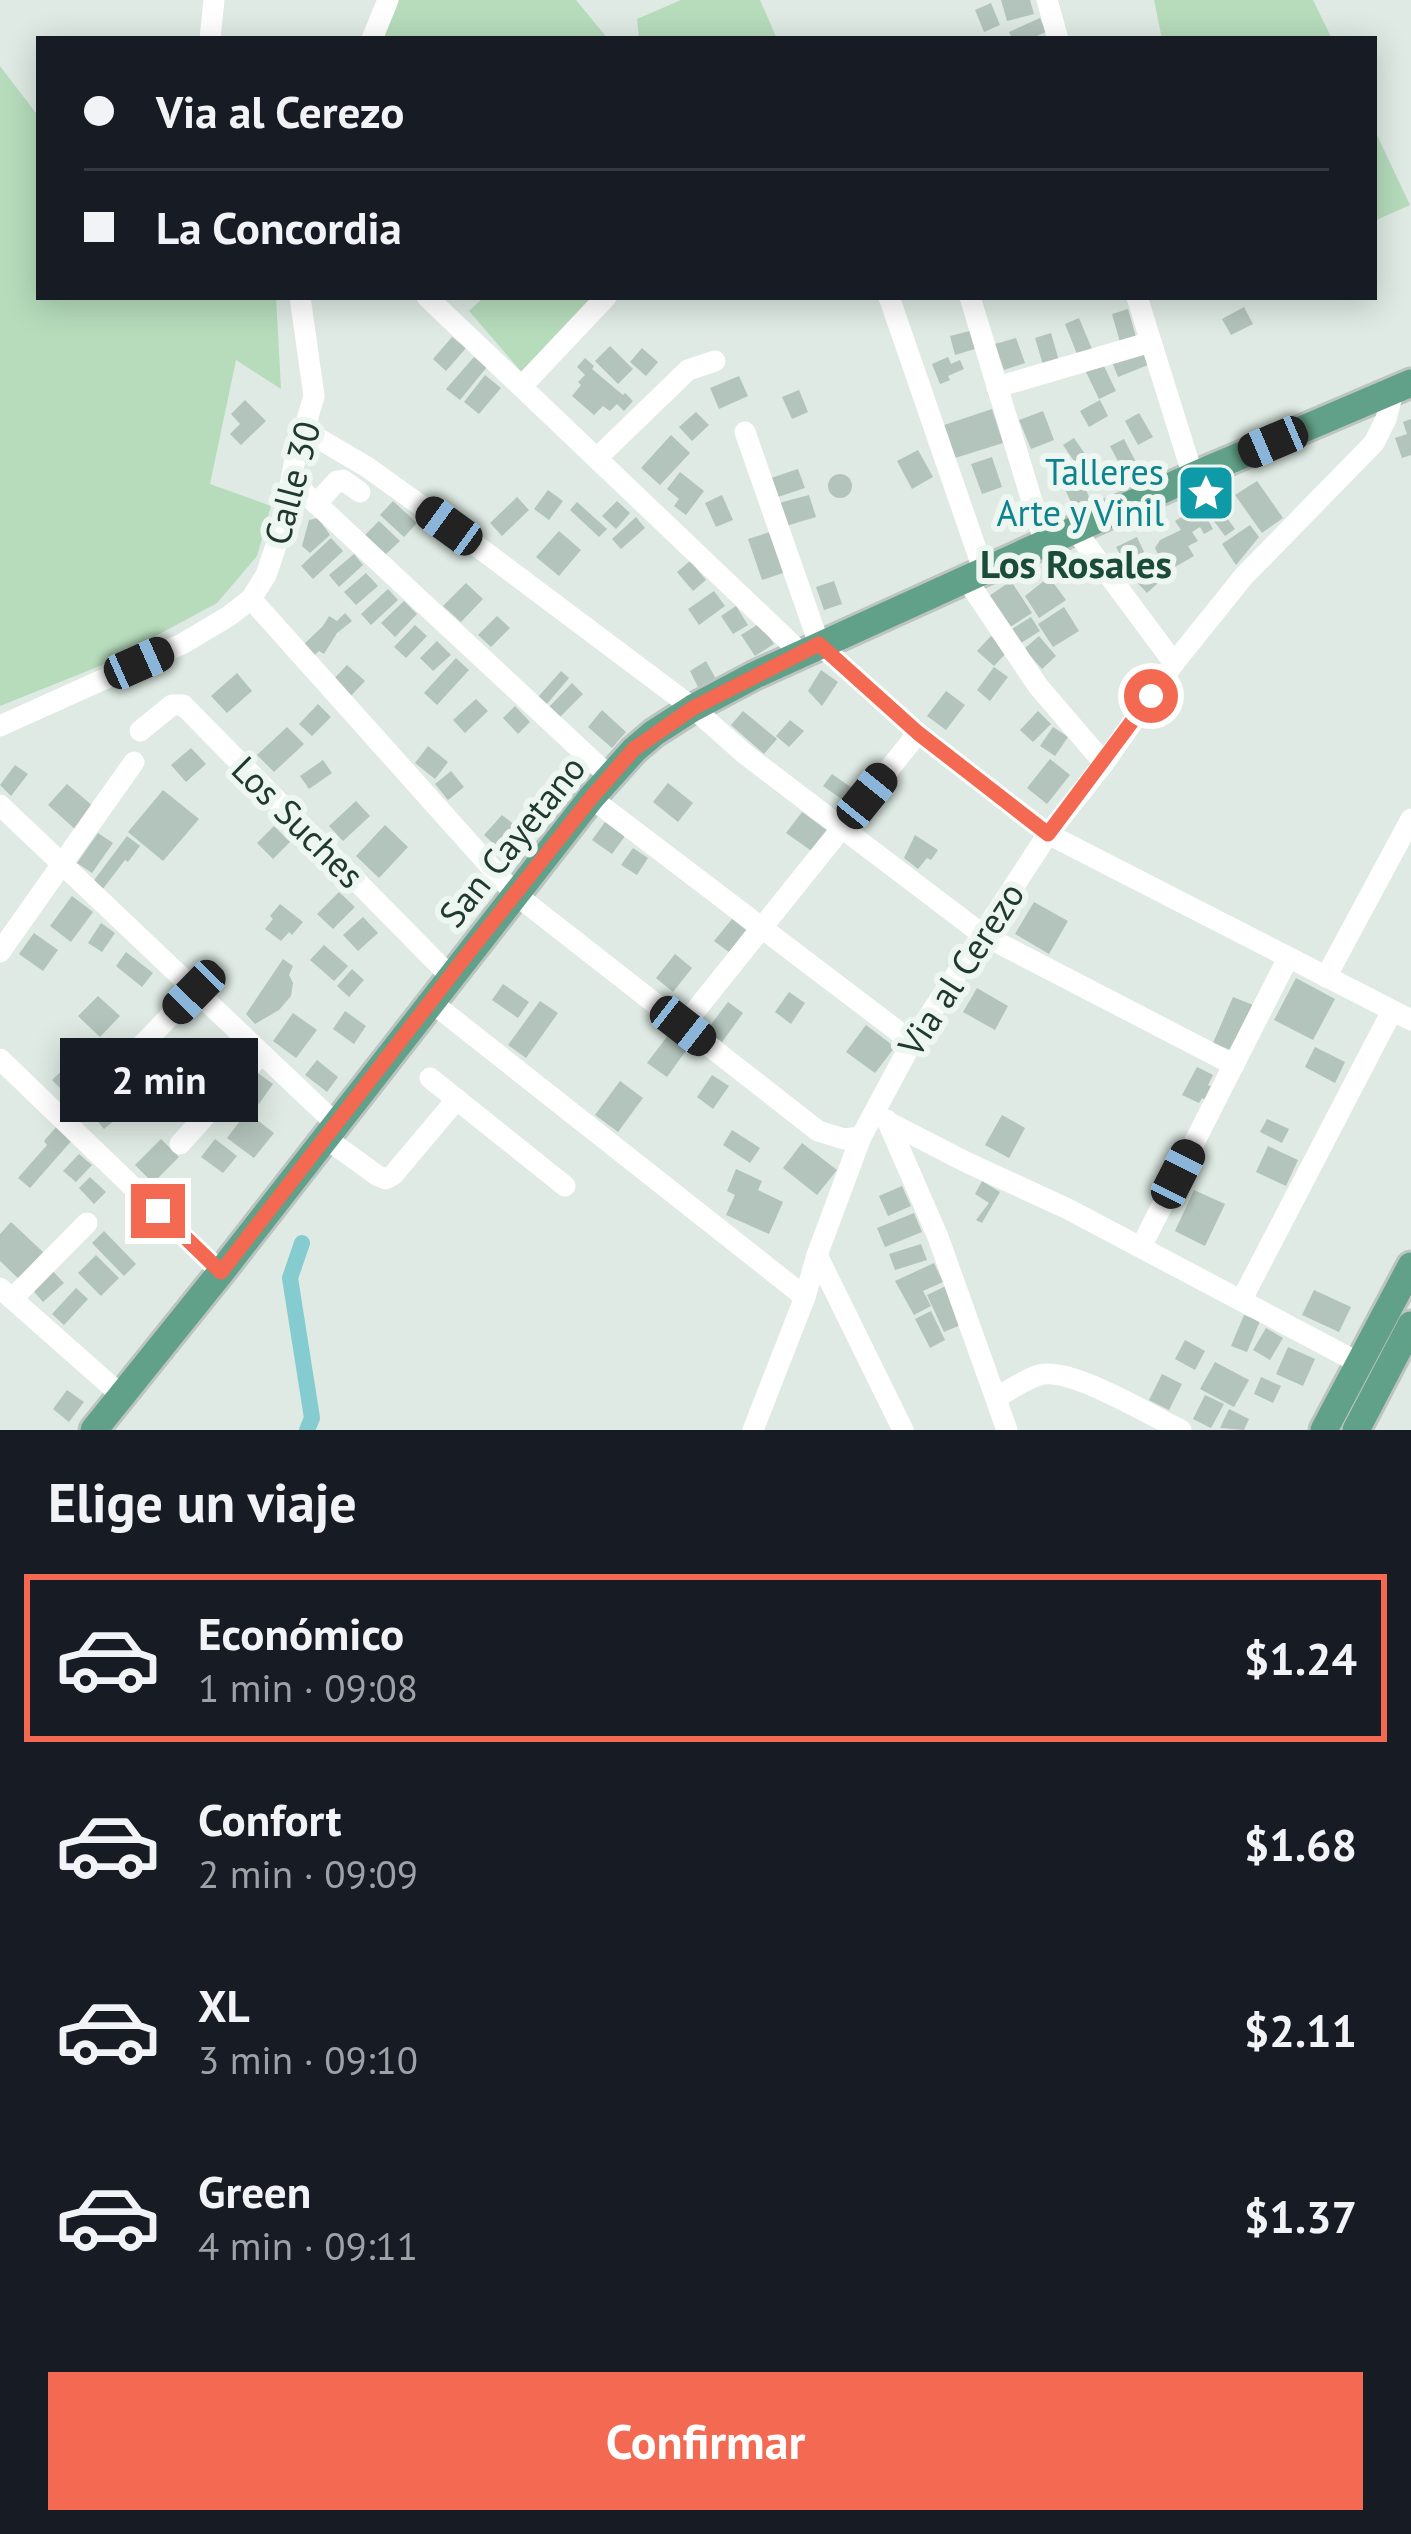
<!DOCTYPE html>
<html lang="es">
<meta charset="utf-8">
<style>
:root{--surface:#171b24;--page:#242831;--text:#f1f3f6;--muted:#9ea1a6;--line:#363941;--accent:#f36952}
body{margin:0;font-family:"PT Sans",sans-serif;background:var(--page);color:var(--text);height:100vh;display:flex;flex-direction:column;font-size:45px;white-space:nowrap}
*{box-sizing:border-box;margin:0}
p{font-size:39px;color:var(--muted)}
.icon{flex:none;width:66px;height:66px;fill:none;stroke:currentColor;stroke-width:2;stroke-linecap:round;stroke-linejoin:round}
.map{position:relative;height:1430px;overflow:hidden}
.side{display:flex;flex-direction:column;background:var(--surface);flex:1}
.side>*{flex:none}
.hud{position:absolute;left:36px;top:36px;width:1341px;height:264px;border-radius:0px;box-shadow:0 6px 30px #0003;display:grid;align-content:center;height:264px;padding:0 48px;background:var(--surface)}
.end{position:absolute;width:54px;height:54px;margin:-27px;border:15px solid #f36952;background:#fff;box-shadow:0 0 0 6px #fff}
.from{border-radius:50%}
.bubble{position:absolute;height:84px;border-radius:0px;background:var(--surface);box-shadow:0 6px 30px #0003;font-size:39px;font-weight:600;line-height:84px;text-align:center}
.car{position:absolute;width:36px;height:72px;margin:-36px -18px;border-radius:15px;box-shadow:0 0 9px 3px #0007;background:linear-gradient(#222 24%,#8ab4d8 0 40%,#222 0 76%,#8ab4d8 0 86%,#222 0)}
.hud b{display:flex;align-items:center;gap:42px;height:114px;font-size:45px}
.hud b+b{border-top:3px solid var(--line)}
.hud i{width:30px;height:30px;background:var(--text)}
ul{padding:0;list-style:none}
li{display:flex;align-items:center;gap:36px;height:168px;margin:0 24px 18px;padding:0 24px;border:6px solid transparent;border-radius:0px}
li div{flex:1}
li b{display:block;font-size:45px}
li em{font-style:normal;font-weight:600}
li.active{border-color:var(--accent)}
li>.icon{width:108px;height:108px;stroke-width:1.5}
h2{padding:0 48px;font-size:54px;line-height:144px}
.primary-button{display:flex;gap:24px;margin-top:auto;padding:24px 48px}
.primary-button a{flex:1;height:138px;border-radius:0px;background:var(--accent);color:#fff;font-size:48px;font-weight:600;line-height:138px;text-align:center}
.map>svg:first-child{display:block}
</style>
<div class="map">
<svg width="1411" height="1430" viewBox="0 0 1411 1430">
<rect width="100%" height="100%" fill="#deeae3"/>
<g fill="#b6dcbc">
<polygon points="396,0 576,0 608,39 378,39"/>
<polygon points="681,0 760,0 777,39 639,39 637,19"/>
<polygon points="1154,0 1313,0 1332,39 1162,39"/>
<polygon points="0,66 39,117 39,297 276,297 281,389 236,360 210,484 271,506 257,556 217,603 100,666 0,706"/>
<polygon points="1374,129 1410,205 1374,221"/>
<polygon points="484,297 594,297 525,376 469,311"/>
</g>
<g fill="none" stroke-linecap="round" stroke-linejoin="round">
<polyline stroke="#84ccd0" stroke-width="16" points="302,1243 290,1278 312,1418 307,1430"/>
</g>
<g fill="#b3c4bc">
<polygon points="1001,0 1030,0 1034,14 1007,21"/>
<polygon points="991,3 1000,25 984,32 975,10"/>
<polygon points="1040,18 1046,32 1030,39 1012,39 1009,32"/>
<polygon points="1244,307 1253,324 1231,335 1222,319"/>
<polygon points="1128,309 1136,337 1120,342 1112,314"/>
<polygon points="1079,318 1092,349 1077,354 1065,324"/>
<polygon points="970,331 975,349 955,355 950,336"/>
<polygon points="1051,333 1059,361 1043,365 1035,338"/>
<polygon points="452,337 466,348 446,371 433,359"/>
<polygon points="1016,338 1025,363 1004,370 995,344"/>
<polygon points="610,346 633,369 618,384 595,361"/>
<polygon points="642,348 658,362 646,376 630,362"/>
<polygon points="1142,350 1148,365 1118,377 1112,362"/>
<polygon points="474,357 487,367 460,400 446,389"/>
<polygon points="948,357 951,364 960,360 964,369 948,376 950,380 940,384 932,364"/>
<polygon points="585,358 594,366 592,369 623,395 625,393 633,401 624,411 617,404 610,411 603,406 594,415 572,396 581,385 578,382 585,375 577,367"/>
<polygon points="1102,362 1116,391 1099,399 1085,370"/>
<polygon points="485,375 501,388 479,414 464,402"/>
<polygon points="739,376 748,396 719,409 710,388"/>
<polygon points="799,390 808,412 792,419 782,397"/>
<polygon points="245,400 266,421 241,445 230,434 240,424 231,414"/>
<polygon points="1100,400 1108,416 1089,427 1080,411"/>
<polygon points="992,409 1003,443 955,458 944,425"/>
<polygon points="1043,411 1054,440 1031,449 1019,420"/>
<polygon points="696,412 709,425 692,441 679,427"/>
<polygon points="1139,413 1153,437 1138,445 1125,421"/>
<polygon points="1411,419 1411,455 1402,458 1395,438 1407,434 1403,422"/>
<polygon points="671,435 690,453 660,485 641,468"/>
<polygon points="1074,438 1096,470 1085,477 1063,445"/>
<polygon points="1124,439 1138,466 1124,473 1110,446"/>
<polygon points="918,450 933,477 912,489 897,461"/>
<polygon points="992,457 1002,487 982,494 971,464"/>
<polygon points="798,469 805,488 775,498 768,479"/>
<polygon points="680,472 704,491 686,515 674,506 679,499 667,489"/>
<circle cx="840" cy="486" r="12"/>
<polygon points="1080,476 1093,506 1076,513 1062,483"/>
<polygon points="1257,481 1283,518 1262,533 1235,495"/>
<polygon points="1206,489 1235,529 1225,536 1196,497"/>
<polygon points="548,490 563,501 549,520 534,509"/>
<polygon points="722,495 733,520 716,527 705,503"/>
<polygon points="809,495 816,517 786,526 779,503"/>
<polygon points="517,497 529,510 502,536 490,523"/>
<polygon points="393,501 417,523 404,537 380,515"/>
<polygon points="617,501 630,513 616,529 602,516"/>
<polygon points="577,502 607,529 599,537 570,510"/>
<polygon points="1200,506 1213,529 1204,534 1200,527 1192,532 1198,541 1188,546 1194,556 1175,567 1158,554 1155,548 1160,540 1181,530 1175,521"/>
<polygon points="636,517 645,528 621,549 612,539"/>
<polygon points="318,518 330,535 310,553 302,546 309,520"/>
<polygon points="379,521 400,541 385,555 365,535"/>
<polygon points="1250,525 1259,537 1236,565 1222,544"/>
<polygon points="559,531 581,550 559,576 536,557"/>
<polygon points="773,531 786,572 762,580 748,539"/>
<polygon points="1137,537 1144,552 1124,562 1116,547"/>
<polygon points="331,538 343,551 313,579 301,566"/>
<polygon points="354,554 363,565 339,587 329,575"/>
<polygon points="1150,558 1166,576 1147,593 1131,576"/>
<polygon points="690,561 706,580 693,591 677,572"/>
<polygon points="366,573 378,586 356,605 344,592"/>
<polygon points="1049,577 1066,600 1039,618 1025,596"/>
<polygon points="834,581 842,604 824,610 816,587"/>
<polygon points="1011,581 1032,613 1010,627 989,596"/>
<polygon points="466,583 483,599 461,622 443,606"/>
<polygon points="388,589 398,600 371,625 361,614"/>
<polygon points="714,591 725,606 699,625 688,609"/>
<polygon points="404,601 417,614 395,637 381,623"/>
<polygon points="736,606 748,625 733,634 721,616"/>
<polygon points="1064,607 1079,631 1053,647 1038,624"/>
<polygon points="345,613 352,621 337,633 324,654 319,651 309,660 299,649 323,626 329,616 337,621"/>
<polygon points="497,616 510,628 491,647 478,635"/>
<polygon points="1031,617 1040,631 1021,643 1012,629"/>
<polygon points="760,623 774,644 755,656 741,635"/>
<polygon points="415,625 427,636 406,658 394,647"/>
<polygon points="991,636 1008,651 994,666 977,651"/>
<polygon points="1039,636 1056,656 1042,669 1024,649"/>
<polygon points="437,641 451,655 433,671 420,658"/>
<polygon points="456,658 469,670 437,705 424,693"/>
<polygon points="706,661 716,679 699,689 690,671"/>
<polygon points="347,665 365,681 346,701 329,684"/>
<polygon points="994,667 1008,677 990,701 977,690"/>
<polygon points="821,670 838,682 822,706 808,691"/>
<polygon points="561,671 569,678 547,704 538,697"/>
<polygon points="237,673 252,691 227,713 211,696"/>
<polygon points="572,683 583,694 560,717 549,707"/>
<polygon points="946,691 965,705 946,730 927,716"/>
<polygon points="476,699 488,711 465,733 453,720"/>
<polygon points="318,704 331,717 312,736 299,724"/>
<polygon points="515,706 530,722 518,734 503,718"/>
<polygon points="602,710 626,732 612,748 588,727"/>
<polygon points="743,711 777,739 764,754 731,725"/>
<polygon points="1038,711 1051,724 1033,742 1020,730"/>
<polygon points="790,720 804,731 789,747 776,736"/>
<polygon points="287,727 304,744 274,772 257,755"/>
<polygon points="1053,727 1068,737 1055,756 1040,746"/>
<polygon points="428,746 448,762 435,779 415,763"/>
<polygon points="191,748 206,764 186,782 171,765"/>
<polygon points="1050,759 1070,775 1047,804 1027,788"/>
<polygon points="323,760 332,773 309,789 300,776"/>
<polygon points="15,765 28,774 11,796 0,785"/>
<polygon points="451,771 464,787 448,800 435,784"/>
<polygon points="832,774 852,788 843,800 823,786"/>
<polygon points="668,783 693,803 678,822 653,802"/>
<polygon points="67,784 94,807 75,829 48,805"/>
<polygon points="163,790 199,819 163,861 128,832"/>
<polygon points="356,801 370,816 343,841 329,826"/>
<polygon points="802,812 828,831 813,852 786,833"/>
<polygon points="502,815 516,826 497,847 484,835"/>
<polygon points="605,822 625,836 612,854 592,840"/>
<polygon points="385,825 408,847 379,878 356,856"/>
<polygon points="274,826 290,842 273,859 257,843"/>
<polygon points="98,833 113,843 92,873 77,863"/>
<polygon points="516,834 535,850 522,864 504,848"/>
<polygon points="915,835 938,850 931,860 927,858 918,869 904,858"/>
<polygon points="127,836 140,846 128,862 125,860 102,890 92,883"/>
<polygon points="633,848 648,858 637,875 621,865"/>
<polygon points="339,892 355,907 333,929 317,914"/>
<polygon points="72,896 93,912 71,942 50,926"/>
<polygon points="1034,902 1068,921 1049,954 1015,934"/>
<polygon points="280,904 303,922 292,935 289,932 281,941 265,929 273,919 270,916"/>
<polygon points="363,917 378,933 358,951 343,935"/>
<polygon points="732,919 746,930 729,952 714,941"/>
<polygon points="101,923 115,933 102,952 88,943"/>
<polygon points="34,933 58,950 43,971 19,954"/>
<polygon points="324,945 348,966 334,981 310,960"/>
<polygon points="126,952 153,973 142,987 116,966"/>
<polygon points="675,954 692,968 673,992 656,978"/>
<polygon points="283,959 293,966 289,975 293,983 291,996 279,1010 255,1024 246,1014"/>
<polygon points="352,969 364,980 349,997 337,986"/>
<polygon points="1296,978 1335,999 1313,1040 1274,1020"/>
<polygon points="503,984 529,1002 518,1018 492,1000"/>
<polygon points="977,988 1008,1006 995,1030 963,1012"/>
<polygon points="789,992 805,1003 791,1024 775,1012"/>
<polygon points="98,996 120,1016 100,1037 78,1016"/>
<polygon points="1233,997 1253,1005 1233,1051 1213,1043"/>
<polygon points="540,1001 558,1013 526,1058 508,1045"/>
<polygon points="728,1002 743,1013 722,1042 706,1031"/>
<polygon points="345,1011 366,1026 354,1044 333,1029"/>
<polygon points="293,1013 317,1030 296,1058 273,1041"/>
<polygon points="866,1025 895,1047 875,1073 846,1052"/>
<polygon points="669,1034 688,1048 667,1077 647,1063"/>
<polygon points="1315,1047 1345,1062 1335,1083 1305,1067"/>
<polygon points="201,1053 230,1080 211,1100 182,1074"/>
<polygon points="317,1060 338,1077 327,1092 305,1075"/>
<polygon points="72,1061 85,1074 65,1093 52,1080"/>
<polygon points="1197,1067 1213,1075 1208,1085 1215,1088 1208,1101 1202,1098 1199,1103 1182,1095"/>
<polygon points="255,1071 273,1084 259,1104 241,1090"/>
<polygon points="712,1075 729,1086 713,1109 697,1097"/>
<polygon points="620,1081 643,1098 618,1132 595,1115"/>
<polygon points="121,1083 137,1102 104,1129 88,1110"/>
<polygon points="247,1112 274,1133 254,1158 227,1138"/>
<polygon points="1002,1115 1025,1128 1009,1158 985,1145"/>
<polygon points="1267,1119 1289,1129 1282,1143 1260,1132"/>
<polygon points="57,1126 73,1139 30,1188 18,1178 47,1145 44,1141"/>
<polygon points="732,1130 760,1148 750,1163 723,1145"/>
<polygon points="161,1139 179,1157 153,1183 135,1165"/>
<polygon points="215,1139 237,1156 223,1173 201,1157"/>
<polygon points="802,1143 837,1170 817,1195 783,1168"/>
<polygon points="1268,1146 1298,1160 1286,1186 1256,1172"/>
<polygon points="79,1154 92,1165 76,1182 63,1171"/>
<polygon points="736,1169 762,1181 758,1190 783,1202 769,1234 726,1215 735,1195 727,1191"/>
<polygon points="90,1177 106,1192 94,1204 79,1188"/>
<polygon points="982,1181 1000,1192 982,1223 976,1220 989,1203 975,1194"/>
<polygon points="902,1186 911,1206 888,1216 879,1196"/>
<polygon points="1194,1190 1225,1204 1205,1246 1175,1231"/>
<polygon points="914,1213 922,1232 885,1247 877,1228"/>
<polygon points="11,1222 43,1252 19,1279 0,1261 0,1234"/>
<polygon points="104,1231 136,1264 124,1276 92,1243"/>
<polygon points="921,1244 927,1260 895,1270 889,1254"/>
<polygon points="96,1255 119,1278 101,1296 78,1273"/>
<polygon points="934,1263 943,1282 923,1291 931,1306 914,1315 895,1281"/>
<polygon points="50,1268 64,1283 43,1302 30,1287"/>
<polygon points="946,1286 963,1324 944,1332 927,1295"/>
<polygon points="76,1288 88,1299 64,1325 52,1314"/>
<polygon points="1314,1290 1351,1307 1339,1332 1302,1315"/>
<polygon points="931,1311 945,1340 930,1348 915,1319"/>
<polygon points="1244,1315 1260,1321 1247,1352 1231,1346"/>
<polygon points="1266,1328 1283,1338 1270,1360 1253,1350"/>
<polygon points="1185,1340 1205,1351 1195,1370 1175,1359"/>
<polygon points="1288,1347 1315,1359 1303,1386 1276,1374"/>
<polygon points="1215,1362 1249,1380 1234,1407 1200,1389"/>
<polygon points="1162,1374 1182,1384 1169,1410 1149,1400"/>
<polygon points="1261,1377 1281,1386 1273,1403 1254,1394"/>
<polygon points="67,1390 84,1402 69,1422 53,1409"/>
<polygon points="1205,1395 1224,1404 1211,1428 1193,1419"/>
<polygon points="1229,1409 1249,1419 1244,1430 1220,1428"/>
</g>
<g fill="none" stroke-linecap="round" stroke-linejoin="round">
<defs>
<g id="major">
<polyline points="94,1430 221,1272 591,798 634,750 654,733 693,708 755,675 1193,476 1411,383"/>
<polyline points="1324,1430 1411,1266"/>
<polyline points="1356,1430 1411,1325"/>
</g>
</defs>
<use href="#major" stroke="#bcc4c1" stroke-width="33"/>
<g stroke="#fff" stroke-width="21">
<polyline points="1047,0 1058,39"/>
<polyline points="210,39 214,0"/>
<polyline points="372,39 388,0"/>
<polyline points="427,297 800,652"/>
<polyline points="889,297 984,572"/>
<polyline points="970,297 1045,544"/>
<polyline points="1137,297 1193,476"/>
<polyline points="522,386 606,297"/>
<polyline points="997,387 1151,342"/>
<polyline points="304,430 367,467 469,540 693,708 746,755 983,935 1234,1065"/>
<polyline points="745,432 819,644 918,733 1048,834 1411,1020"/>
<polyline points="597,458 688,370 715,361"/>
<polyline points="293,482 609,776"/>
<polyline points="316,504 337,481 343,480 360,492"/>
<polyline points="1076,531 1174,663"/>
<polyline points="967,580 1038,686 1104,763"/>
<polyline points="251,599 515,894 818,1131 844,1139 861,1137"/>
<polyline points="0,726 182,644 229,616 251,599 266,575 283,525 294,464 314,396 300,297"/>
<polyline points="140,731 172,705 183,705 450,976"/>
<polyline points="591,798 912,1042"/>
<polyline points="0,805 335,1123"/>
<polyline points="0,952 134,762"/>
<polyline points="1326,977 1411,819"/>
<polyline points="430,1001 805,1297"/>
<polyline points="683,1026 918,733"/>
<polyline points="0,1059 221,1272"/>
<polyline points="118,1070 194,991"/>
<polyline points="430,1078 565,1186"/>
<polyline points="887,1120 938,1237 1007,1430"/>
<polyline points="888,1122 968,1163 1068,1209 1359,1363"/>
<polyline points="324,1137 378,1176 386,1179 393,1175 457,1099"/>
<polyline points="180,1144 261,1054"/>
<polyline points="1141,1247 1288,958"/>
<polyline points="817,1255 903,1430"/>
<polyline points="0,1288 121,1395"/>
<polyline points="12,1299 87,1223"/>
<polyline points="1242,1299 1392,1011"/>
<path d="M996,1398C1009,1390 1024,1380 1039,1375C1070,1366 1149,1415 1181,1430"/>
<polyline points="753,1430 805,1297 817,1255 861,1137 912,1042 1048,834 1104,763 1174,663 1244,576 1374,443 1386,419 1393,392"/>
</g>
<use href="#major" stroke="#61a089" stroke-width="27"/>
</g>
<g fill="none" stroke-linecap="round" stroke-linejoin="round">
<polyline stroke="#f36952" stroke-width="15" points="158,1211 221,1272 472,948 591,798 634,749 693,708 819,644 918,733 1048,834 1151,696"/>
</g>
<defs>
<symbol id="sight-square" viewBox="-11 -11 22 22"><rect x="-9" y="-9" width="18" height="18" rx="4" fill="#0f9aa8" stroke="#eef6f1"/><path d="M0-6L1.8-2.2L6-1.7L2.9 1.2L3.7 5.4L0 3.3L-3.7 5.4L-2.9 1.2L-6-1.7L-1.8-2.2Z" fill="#fff"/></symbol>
</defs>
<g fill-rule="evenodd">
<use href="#sight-square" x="1173" y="460" width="66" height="66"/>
</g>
<g text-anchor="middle" stroke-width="12" stroke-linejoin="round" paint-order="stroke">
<g font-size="36" fill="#0d838f" stroke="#eef6f1" text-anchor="end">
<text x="1164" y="485">Talleres<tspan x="1164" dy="41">Arte y Vinil</tspan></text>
</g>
<g font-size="36" fill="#1f392f" stroke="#eef6f1">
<text transform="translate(292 483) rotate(-75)" y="13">Calle 30</text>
<text transform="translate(298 822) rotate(45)" y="13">Los Suches</text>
<text transform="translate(512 841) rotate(-51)" y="13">San Cayetano</text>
<text transform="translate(961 969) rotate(-57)" y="13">Via al Cerezo</text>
</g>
<g font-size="39" font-weight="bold" fill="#1b4b3b" stroke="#eef6f1">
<text x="1076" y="578">Los Rosales</text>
</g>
</g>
</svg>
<i class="end from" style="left:1151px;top:696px"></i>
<i class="end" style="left:158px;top:1211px"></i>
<div class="bubble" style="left:60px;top:1038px;width:198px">2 min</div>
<i class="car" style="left:1273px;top:442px;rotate:247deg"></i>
<i class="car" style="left:449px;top:526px;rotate:306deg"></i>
<i class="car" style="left:139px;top:663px;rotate:66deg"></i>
<i class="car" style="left:867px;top:796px;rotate:39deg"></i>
<i class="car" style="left:194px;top:992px;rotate:224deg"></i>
<i class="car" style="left:683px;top:1026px;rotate:128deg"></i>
<i class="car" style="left:1178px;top:1174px;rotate:27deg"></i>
<div class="hud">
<b><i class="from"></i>Via al Cerezo</b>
<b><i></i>La Concordia</b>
</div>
</div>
<section class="side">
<h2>Elige un viaje</h2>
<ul>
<li class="active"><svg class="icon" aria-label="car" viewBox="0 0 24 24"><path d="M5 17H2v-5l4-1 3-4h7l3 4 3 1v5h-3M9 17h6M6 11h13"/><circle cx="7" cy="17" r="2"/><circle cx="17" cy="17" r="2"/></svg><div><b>Económico</b><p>1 min · 09:08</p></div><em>$1.24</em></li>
<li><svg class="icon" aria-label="car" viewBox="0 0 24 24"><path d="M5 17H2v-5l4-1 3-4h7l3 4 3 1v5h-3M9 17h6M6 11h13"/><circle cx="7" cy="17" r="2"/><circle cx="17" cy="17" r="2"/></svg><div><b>Confort</b><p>2 min · 09:09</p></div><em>$1.68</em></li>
<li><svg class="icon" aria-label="car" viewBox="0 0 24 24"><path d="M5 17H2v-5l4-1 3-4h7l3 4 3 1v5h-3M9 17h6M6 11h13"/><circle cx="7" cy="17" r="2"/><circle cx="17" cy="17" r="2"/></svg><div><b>XL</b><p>3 min · 09:10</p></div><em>$2.11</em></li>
<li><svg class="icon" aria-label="car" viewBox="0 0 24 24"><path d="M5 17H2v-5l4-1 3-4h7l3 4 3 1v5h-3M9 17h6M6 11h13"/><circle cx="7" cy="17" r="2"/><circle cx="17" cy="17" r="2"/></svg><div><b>Green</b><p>4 min · 09:11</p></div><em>$1.37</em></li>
</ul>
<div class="primary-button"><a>Confirmar</a></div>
</section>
